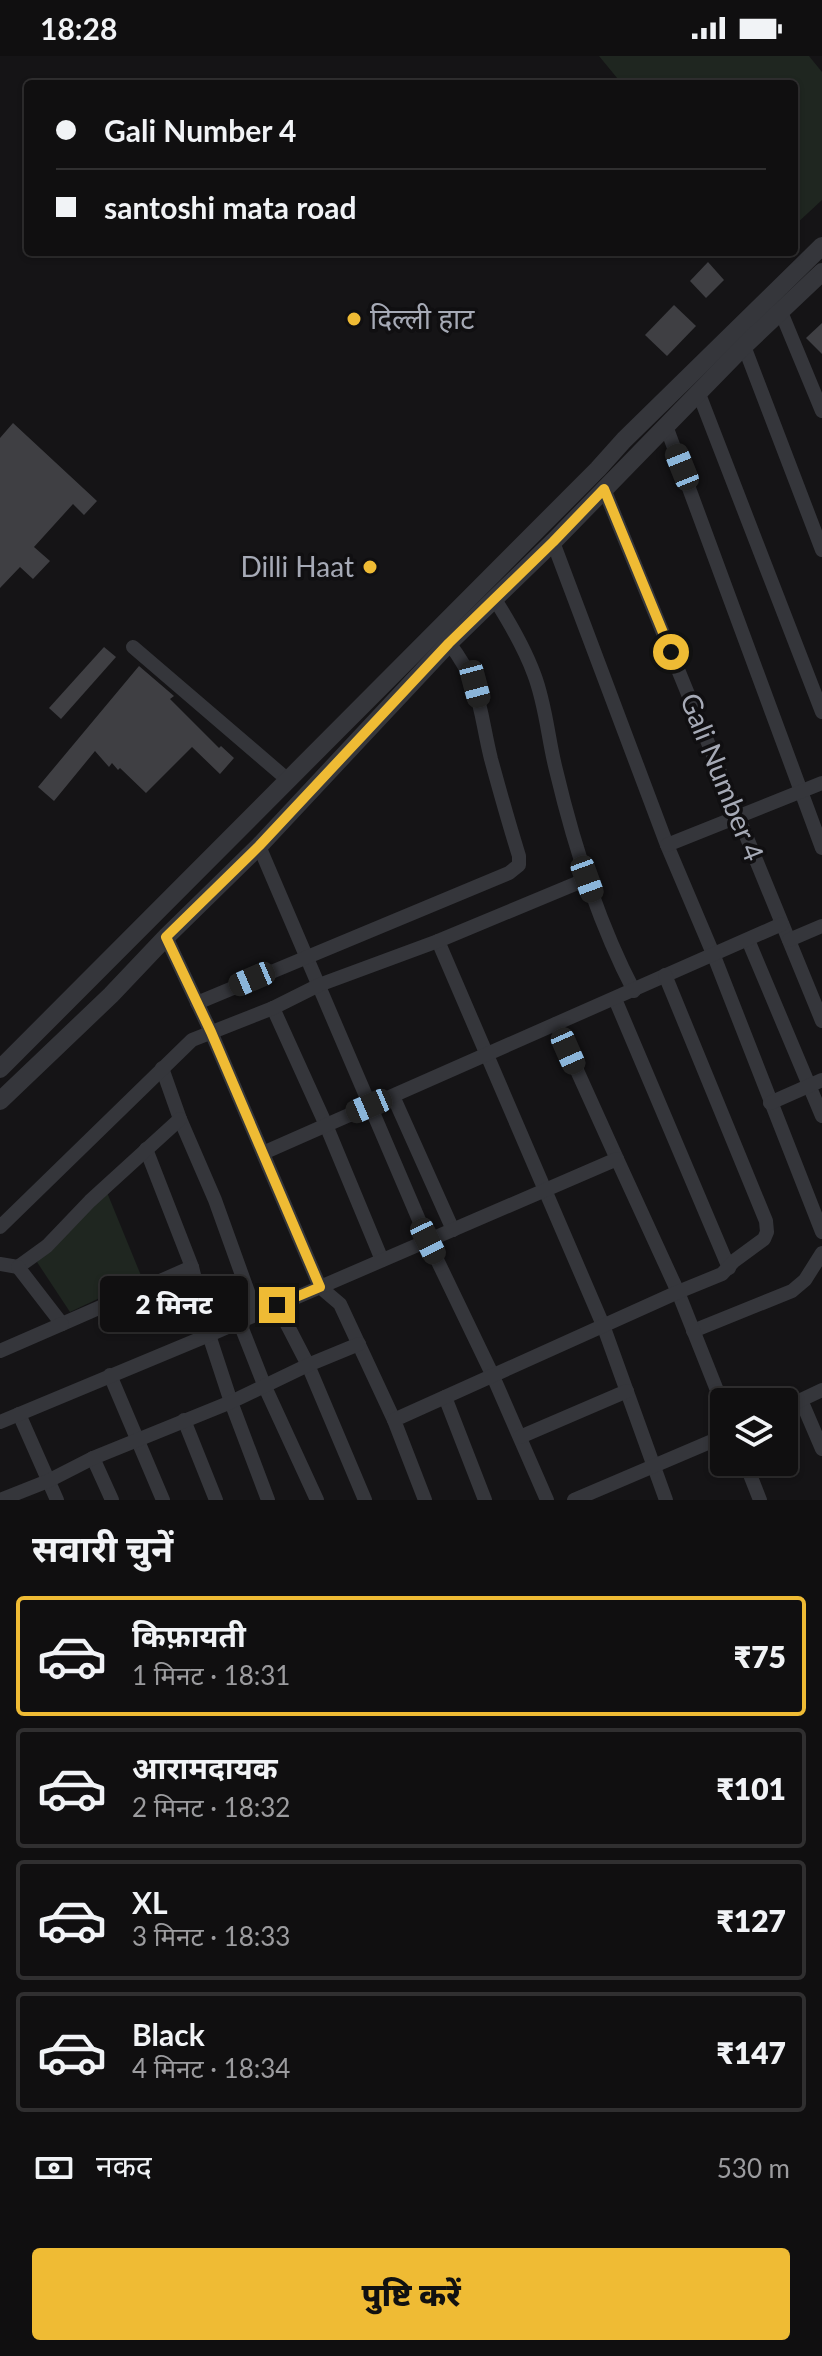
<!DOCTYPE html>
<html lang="hi">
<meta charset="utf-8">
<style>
:root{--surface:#100f10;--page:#1e1d1e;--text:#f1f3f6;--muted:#9c9c9f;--line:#302f30;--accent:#efbb34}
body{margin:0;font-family:Lato,"Noto Sans Devanagari",sans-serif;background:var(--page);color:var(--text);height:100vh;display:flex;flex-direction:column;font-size:30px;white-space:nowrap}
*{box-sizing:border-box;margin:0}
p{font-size:26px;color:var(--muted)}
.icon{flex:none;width:44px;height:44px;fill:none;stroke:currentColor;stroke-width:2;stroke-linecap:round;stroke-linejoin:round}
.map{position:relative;height:1444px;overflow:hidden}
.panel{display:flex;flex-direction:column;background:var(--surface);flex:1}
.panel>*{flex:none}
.guide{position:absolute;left:24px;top:24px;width:774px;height:176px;border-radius:8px;box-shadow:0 2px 6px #0004,0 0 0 2px var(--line);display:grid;align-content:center;height:176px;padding:0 32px;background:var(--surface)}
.controls{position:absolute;left:710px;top:1332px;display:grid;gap:16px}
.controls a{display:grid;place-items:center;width:88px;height:88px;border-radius:8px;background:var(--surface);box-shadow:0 2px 6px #0004,0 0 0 2px var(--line);font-size:40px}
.end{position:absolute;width:36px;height:36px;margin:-18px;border:10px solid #efbb34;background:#111;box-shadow:0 0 0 4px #111}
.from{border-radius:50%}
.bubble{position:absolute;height:56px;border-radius:8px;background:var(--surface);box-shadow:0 2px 6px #0004,0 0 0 2px var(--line);font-size:26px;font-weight:800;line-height:56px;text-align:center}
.car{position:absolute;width:24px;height:48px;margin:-24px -12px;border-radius:10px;box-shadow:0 0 6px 2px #0007;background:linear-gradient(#222 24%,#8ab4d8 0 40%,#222 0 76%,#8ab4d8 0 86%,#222 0)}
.guide b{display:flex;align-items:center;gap:28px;height:76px;font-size:30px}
.guide b+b{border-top:2px solid var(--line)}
.guide i{width:20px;height:20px;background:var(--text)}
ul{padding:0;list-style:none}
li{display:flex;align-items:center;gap:24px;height:120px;margin:0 16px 12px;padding:0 16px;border:4px solid var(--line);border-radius:8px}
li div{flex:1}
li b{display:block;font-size:30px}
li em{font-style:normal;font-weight:800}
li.on{border-color:var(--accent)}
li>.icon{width:72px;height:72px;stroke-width:1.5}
h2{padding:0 32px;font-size:36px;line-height:96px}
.pay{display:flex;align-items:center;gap:20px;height:88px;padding:0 32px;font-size:30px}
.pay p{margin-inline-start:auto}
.cta{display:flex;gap:16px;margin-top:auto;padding:16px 32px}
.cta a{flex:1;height:92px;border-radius:8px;background:var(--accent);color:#111;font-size:32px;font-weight:800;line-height:92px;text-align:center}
.status{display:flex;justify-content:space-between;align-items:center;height:56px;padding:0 40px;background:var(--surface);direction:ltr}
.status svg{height:22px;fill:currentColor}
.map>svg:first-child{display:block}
</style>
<div class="status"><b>18:28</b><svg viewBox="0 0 49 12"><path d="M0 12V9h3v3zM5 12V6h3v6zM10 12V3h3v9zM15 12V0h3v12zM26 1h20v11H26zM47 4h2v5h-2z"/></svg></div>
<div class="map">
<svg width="822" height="1444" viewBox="0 0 822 1444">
<rect width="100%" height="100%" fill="#151416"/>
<g fill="#1f2620">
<polygon points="599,0 809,0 822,16 822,144 794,170 794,28 622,28"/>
<polygon points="106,1134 142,1222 70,1256 37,1206"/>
</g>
<g fill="#3f3f43">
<polygon points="708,206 724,224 706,242 690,225"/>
<polygon points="674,249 696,270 667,300 645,279"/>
<polygon points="822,267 822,298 806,282"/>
<polygon points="13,367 97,445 84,459 73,448 34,491 50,505 33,523 20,511 0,532 0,382"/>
<polygon points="104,591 116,601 61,663 49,652"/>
<polygon points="139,610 174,640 170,643 219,692 221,690 234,702 220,718 192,691 146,737 120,712 118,714 112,707 109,711 95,695 54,745 38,731"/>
</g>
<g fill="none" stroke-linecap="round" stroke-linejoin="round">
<g stroke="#35363b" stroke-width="14">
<polyline points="781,256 822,355"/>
<polyline points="744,290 822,494"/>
<polyline points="699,338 822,656"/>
<polyline points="666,370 822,792"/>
<polyline points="604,433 822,965"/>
<polyline points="553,486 667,789 714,900 822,1176"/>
<path d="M494,542C510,567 524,591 534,618C546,649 548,683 556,714C574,790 598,866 634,935"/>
<polyline points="133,591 288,724"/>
<polyline points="667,789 822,727"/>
<polyline points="259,790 428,1185 492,1318 547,1444"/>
<polyline points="166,881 211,976 320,1231 340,1248 394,1364"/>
<polyline points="748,884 822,1060"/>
<polyline points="789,884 822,870"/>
<polyline points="438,885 603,1269 666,1444"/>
<polyline points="615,943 729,1212"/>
<path d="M197,947L509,817L519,809V800C509,768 500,736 491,703C479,654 482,630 449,587"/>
<polyline points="273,952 326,1069 382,1204"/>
<polyline points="556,968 617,1103"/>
<polyline points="162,1012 180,1063 215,1144 256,1258"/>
<polyline points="393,1040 453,1174"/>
<polyline points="770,1047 822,1024"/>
<polyline points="146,1093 192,1211 209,1279 231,1346 268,1444"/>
<polyline points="263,1097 782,868"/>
<polyline points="0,1171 192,984 273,952 319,929 438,885 587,823"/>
<polyline points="0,1208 18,1211 47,1190 90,1145 180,1063"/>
<polyline points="18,1211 62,1268 192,1211"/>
<polyline points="277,1249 308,1309 365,1444"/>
<polyline points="239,1265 265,1331 317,1444"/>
<polyline points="693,1275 792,1235 805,1224 822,1197"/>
<polyline points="0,1295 62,1268"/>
<polyline points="110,1319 163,1444"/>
<polyline points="445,1341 485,1444"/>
<polyline points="801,1344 822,1393"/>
<polyline points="784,1352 822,1334"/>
<polyline points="19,1358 57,1444"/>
<polyline points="184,1364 216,1444"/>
<polyline points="0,1366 209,1279 617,1103 678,1236 724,1352"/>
<polyline points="520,1381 627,1335"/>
<polyline points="93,1402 112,1444"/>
<polyline points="745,1406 760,1444"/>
<polyline points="0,1444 48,1425 93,1402 231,1346 308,1309 359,1288"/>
<polyline points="425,1444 394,1364 678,1236 722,1218 734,1205 764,1183 767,1176 766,1165 665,919"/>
<polyline points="574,1444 724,1380"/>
</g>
<g stroke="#35363b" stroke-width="18">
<polyline points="0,1013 598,413 624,384 822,190"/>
<polyline points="0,1045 111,939 166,881 259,790 449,587 553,486 744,290 822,216"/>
</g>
</g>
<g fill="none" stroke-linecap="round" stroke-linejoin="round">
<polyline stroke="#efbb34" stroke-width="10" points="277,1249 320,1231 211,976 166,881 259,790 449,587 553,486 604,433 671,596"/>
</g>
<g fill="#efbb34" stroke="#100f11" stroke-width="3">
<circle cx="354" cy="263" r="8"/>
<circle cx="370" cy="511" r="8"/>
</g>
<g text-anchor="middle" stroke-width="7" stroke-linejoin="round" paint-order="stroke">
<g font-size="28" fill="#a6aab6" stroke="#100f11" text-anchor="start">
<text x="370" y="273">दिल्ली हाट</text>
<text x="354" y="521" text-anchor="end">Dilli Haat</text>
</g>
<g font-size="28" fill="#a6aab6" stroke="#100f11">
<text transform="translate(722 721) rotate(68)" y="10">Gali Number 4</text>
</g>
</g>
</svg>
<div class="controls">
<a><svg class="icon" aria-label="layers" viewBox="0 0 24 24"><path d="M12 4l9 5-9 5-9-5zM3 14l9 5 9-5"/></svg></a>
</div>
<i class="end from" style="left:671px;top:596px"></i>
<i class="end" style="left:277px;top:1249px"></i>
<div class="bubble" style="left:100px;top:1220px;width:148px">2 मिनट</div>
<i class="car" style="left:682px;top:411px;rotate:338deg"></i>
<i class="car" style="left:475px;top:628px;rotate:165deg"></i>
<i class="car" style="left:587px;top:823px;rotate:160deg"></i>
<i class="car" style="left:252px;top:923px;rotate:247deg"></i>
<i class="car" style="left:568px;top:995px;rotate:156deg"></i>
<i class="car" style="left:369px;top:1050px;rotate:247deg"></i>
<i class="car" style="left:428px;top:1185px;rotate:154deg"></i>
<div class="guide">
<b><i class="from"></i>Gali Number 4</b>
<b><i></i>santoshi mata road</b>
</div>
</div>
<section class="panel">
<h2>सवारी चुनें</h2>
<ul>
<li class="on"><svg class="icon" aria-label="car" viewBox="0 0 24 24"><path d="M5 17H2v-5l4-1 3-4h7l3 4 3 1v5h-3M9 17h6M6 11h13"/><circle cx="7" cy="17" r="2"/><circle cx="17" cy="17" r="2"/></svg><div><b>किफ़ायती</b><p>1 मिनट · 18:31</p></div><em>₹75</em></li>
<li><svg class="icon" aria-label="car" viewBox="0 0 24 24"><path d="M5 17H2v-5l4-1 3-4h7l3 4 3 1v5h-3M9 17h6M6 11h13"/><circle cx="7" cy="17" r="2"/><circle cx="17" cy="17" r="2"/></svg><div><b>आरामदायक</b><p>2 मिनट · 18:32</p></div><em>₹101</em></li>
<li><svg class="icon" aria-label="car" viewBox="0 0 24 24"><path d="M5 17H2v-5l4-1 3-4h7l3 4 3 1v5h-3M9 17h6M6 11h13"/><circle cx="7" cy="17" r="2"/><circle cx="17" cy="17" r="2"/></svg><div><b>XL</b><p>3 मिनट · 18:33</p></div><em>₹127</em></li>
<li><svg class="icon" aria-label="car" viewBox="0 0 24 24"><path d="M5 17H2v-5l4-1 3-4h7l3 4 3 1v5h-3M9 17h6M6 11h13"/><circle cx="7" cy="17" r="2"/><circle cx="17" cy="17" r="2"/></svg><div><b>Black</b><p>4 मिनट · 18:34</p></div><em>₹147</em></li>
</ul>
<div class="pay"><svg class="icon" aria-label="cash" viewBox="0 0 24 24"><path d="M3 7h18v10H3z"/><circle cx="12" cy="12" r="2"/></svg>नकद<p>530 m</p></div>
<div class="cta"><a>पुष्टि करें</a></div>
</section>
